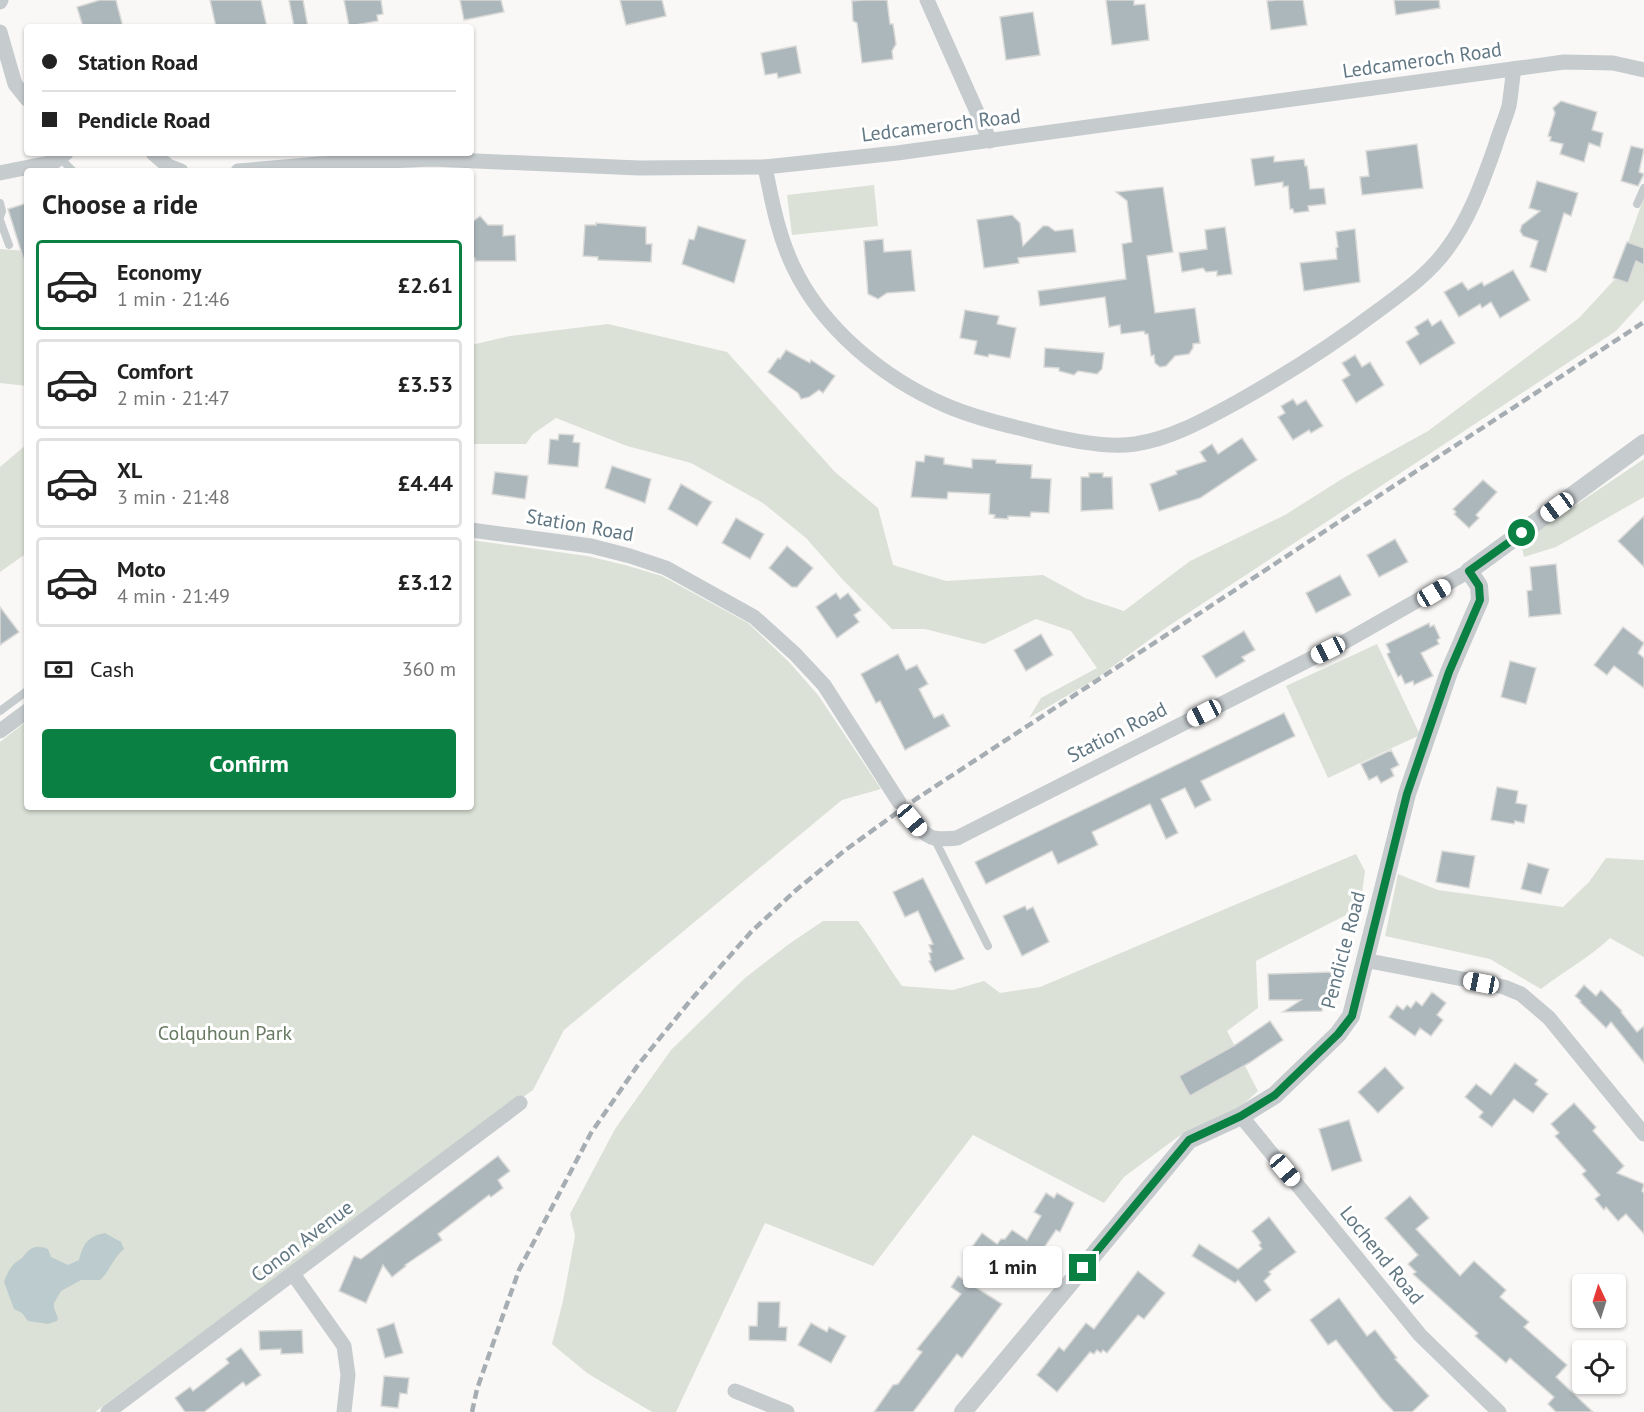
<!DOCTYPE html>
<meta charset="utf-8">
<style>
:root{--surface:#fff;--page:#f6f6f6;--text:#222;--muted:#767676;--line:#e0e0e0;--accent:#0b8043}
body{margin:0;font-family:"PT Sans",sans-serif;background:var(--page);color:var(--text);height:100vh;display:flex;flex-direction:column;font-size:22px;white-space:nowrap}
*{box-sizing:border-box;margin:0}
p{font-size:20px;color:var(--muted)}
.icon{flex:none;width:33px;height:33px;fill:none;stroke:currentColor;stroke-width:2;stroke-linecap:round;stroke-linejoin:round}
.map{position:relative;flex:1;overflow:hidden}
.details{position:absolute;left:24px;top:168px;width:450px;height:642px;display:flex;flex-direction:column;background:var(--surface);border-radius:6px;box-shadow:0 2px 4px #0004}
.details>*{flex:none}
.top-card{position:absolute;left:24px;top:24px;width:450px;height:132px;border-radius:6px;box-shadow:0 2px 4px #0004;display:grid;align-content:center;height:132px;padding:0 18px;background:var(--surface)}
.needle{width:39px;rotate:356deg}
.buttons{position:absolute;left:1572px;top:1274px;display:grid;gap:12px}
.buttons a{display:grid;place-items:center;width:54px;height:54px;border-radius:6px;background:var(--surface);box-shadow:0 2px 4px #0004;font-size:30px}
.end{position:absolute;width:27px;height:27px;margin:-14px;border:8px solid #0b8043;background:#fff;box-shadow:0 0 0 3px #fff}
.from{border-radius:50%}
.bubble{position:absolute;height:42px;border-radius:6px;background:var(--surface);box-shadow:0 2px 4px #0004;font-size:20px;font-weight:800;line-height:42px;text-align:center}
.car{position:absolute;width:18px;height:36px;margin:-18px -9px;border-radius:8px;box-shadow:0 0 4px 2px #0007;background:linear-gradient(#fff 24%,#345 0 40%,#fff 0 76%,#345 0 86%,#fff 0)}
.top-card b{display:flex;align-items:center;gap:21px;height:57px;font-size:22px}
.top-card b+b{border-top:2px solid var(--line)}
.top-card i{width:15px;height:15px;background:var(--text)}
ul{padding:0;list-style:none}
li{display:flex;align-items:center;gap:18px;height:90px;margin:0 12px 9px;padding:0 6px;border:3px solid var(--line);border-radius:6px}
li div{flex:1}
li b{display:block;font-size:22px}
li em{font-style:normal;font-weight:800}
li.current{border-color:var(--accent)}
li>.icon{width:54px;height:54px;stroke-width:1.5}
h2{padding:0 18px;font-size:27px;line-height:72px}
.pay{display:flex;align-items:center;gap:15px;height:66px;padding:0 18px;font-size:22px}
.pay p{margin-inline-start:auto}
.primary-button{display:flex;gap:12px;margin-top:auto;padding:12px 18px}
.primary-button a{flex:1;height:69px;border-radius:6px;background:var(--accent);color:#fff;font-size:24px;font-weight:800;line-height:69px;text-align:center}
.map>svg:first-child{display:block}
</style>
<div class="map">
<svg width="1644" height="1412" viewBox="0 0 1644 1412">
<rect width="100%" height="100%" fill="#f9f8f6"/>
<g fill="#dbe1d6">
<polygon points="874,185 878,226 792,235 787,195"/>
<polygon points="1644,197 1644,300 1616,331 1167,627 1094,680 1029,718 1041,698 1097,668 1071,631 1036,619 984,644 925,629 892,629 843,580 806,538 763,503 691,463 627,446 556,418 533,434 526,444 471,444 471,345 510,336 608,324 727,352 835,472 878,508 893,565 946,581 1043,575 1085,598 1124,611 1190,561 1285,515 1345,477 1428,431 1579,318 1615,279"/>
<polygon points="0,249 27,251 27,386 0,383"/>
<polygon points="27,444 27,553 0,572 0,467"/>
<polygon points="1644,459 1644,497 1556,547 1524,557 1521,542"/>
<polygon points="471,540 587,556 625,565 662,576 748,623 789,662 818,695 881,789 842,800 564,1030 533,1090 421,1170 95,1412 0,1412 0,742 27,721 27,807 471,807"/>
<polygon points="1377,644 1420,735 1328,778 1286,686"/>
<path d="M1356,854L1365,871L1360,908L1256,961L1258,1008L1227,1031L1258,1091L1237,1110L1179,1136L1124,1177L1104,1203L973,1135L873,1266L765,1223L676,1412H652L587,1373L552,1344L563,1301L575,1236L570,1214L615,1129L671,1050L745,978L789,944L823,921H858C874,942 886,964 902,986L953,990L984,981L1000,993L1040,987Z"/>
<path d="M1606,858L1644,860V957L1610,938C1589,958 1564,971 1541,989L1490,959L1385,936L1398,874L1438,890L1563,907L1589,882Z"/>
</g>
<path fill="#bccbce" d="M105,1233L121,1242L124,1249C113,1258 110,1271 100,1280H81L61,1291L54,1303V1308L58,1318L57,1321L48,1324L28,1321L22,1313L14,1309L4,1282C6,1276 9,1269 14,1264C16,1261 19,1261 22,1258C30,1248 34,1244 48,1249L51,1257L68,1265L79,1260C83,1245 87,1236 105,1233Z"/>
<g fill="#acb7bb" stroke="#dadad8" stroke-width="1.5">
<polygon points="100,0 116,0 123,27 83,27 77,7"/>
<polygon points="210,0 261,0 267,27 216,27"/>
<polygon points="289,0 303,0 308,27 294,27"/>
<polygon points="344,0 381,0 383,14 377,15 378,21 349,26"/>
<polygon points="460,0 501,0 504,12 464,20"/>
<polygon points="620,0 662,0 666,16 626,25"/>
<polygon points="864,0 887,0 890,24 893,24 896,44 892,51 893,59 862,63 857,23 853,21 852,1"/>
<polygon points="1106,0 1134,0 1134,5 1145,4 1149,40 1112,45"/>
<polygon points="1276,0 1303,0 1307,25 1271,30 1267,1"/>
<polygon points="1394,0 1439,0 1440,8 1396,15"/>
<polygon points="1033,12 1040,55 1006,60 1000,17"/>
<polygon points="796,46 801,73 778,78 777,73 765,75 761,53"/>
<polygon points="1561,101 1597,112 1592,130 1603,133 1600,147 1589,143 1584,162 1560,154 1563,144 1550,141 1551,137 1548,136 1555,113 1553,108"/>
<polygon points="1417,144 1423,188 1362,195 1360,177 1369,176 1366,151"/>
<polygon points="1631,146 1644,149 1639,172 1644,174 1638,186 1621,181"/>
<polygon points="1274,156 1274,162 1304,159 1305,166 1307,166 1310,189 1324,188 1326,204 1308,206 1309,211 1294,213 1293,209 1290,209 1288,186 1283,187 1283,182 1255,186 1251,159"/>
<polygon points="1537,181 1578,193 1571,216 1564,213 1546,272 1530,267 1538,241 1523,236 1520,231 1522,225 1540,211 1529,208"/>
<polygon points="1163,187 1173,252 1147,256 1155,313 1195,308 1200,343 1193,344 1193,348 1189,354 1175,356 1166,366 1160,367 1155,363 1154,355 1151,356 1148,334 1145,334 1144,331 1121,334 1120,325 1109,327 1105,297 1040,306 1038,291 1126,279 1122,244 1132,242 1127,201 1116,192"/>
<polygon points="27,203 27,260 24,261 8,209"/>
<polygon points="1012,215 1020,223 1023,246 1043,226 1048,226 1055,231 1073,229 1076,252 1018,258 1019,263 984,268 977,220"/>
<polygon points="480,216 488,225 503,225 503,236 515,235 516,261 475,261 475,258 471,258 471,223"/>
<polygon points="596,223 646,227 646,244 652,244 651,262 598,260 598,257 583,256 585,225 596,225"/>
<polygon points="698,226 746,240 734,283 682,264 689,239 694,240"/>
<polygon points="1225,227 1232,274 1217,276 1217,271 1206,272 1203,268 1182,272 1179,253 1207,249 1205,230"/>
<polygon points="1355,229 1360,282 1304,291 1300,263 1337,259 1336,248 1338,247 1336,232"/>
<polygon points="883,239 884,252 911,250 915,291 887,293 878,299 868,294 864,241"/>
<polygon points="1627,242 1644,248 1644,265 1636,261 1628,283 1613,278"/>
<polygon points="1513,270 1530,300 1500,318 1491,302 1482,308 1480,304 1459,317 1444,292 1462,282 1468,290 1482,282 1484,286"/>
<polygon points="965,310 999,316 997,324 1016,328 1010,358 989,354 988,357 974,354 977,341 960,338"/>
<polygon points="1428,319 1432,326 1441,320 1455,343 1420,365 1406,342 1419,334 1415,327"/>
<polygon points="1045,348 1104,353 1102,369 1097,374 1078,371 1074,375 1059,371 1059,368 1044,367"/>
<polygon points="786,350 810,363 811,360 835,376 823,393 819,390 809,397 801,399 798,393 768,372 778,358 780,359"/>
<polygon points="1355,355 1362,367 1370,362 1384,385 1356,403 1342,380 1350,375 1342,363"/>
<polygon points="1293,399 1297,405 1306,400 1323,426 1311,433 1309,430 1293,440 1278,417 1285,413 1281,406"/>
<polygon points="559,434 574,435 573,442 580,443 578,467 548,464 550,439 558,440"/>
<polygon points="1242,438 1257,460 1200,498 1159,511 1150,484 1177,474 1176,471 1206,461 1200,452 1212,444 1218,454"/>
<polygon points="925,455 944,458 944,464 972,468 972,459 996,460 996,463 1032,465 1031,478 1051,479 1049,513 1031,512 1030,517 1008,516 1008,519 994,518 995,515 989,514 990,494 948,492 947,499 911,497 916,461 924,462"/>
<polygon points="612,466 651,479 645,503 605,488"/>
<polygon points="495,472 528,476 525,499 492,494"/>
<polygon points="1089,473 1103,473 1103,477 1112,477 1113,509 1081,511 1081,477 1089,477"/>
<polygon points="1483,480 1497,492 1476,515 1479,518 1469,528 1454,514 1456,512 1453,509"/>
<polygon points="681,484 712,502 697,526 668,509"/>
<polygon points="1644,516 1644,567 1618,541"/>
<polygon points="736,518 764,534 750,559 722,543"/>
<polygon points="1395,539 1408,562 1379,577 1367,555"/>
<polygon points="787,546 813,568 797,587 792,587 769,568"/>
<polygon points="1556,564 1561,614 1529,617 1527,591 1532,590 1530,567"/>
<polygon points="1340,575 1351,595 1316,613 1306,593"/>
<polygon points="836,593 840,599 848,593 861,610 854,615 859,622 837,638 816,607"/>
<polygon points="0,607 19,632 0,645"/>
<polygon points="1429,623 1430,627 1434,625 1440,638 1437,640 1439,644 1421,653 1433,676 1414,685 1413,681 1405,684 1401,675 1398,677 1387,654 1390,652 1386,644"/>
<polygon points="1623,627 1644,643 1638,653 1644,658 1644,688 1614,666 1607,675 1594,665"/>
<polygon points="1244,631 1255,650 1242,657 1245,661 1216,678 1202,656"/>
<polygon points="1041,634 1053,655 1026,671 1014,650"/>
<polygon points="898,654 906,670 917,665 928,684 919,689 934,718 943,714 950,726 905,750 880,701 876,703 861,674"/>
<polygon points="1510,661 1536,668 1526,704 1501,697"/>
<polygon points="1284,713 1295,736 1201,781 1211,800 1195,808 1185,788 1161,799 1178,833 1166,839 1150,804 1092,832 1098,845 1058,864 1052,851 986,884 975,862"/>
<polygon points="1391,750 1399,765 1391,769 1394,776 1381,783 1377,776 1369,780 1361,764"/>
<polygon points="1497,787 1518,791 1516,803 1527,805 1524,823 1515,821 1514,824 1491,820"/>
<polygon points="1442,851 1475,856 1469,888 1436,882"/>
<polygon points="1528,863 1549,869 1541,894 1521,889"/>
<polygon points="923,878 964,959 935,972 929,961 931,960 929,953 932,952 929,945 933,944 918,911 905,917 893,892"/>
<polygon points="1025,906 1027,910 1033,907 1049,942 1022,956 1003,916"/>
<polygon points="1333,972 1333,1000 1322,1000 1322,1011 1283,1012 1301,1000 1269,1000 1268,974"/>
<polygon points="1584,985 1596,996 1601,990 1622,1011 1621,1012 1637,1032 1644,1026 1644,1063 1611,1022 1606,1028 1580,1002 1581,1001 1575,996"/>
<polygon points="1432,992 1446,1003 1437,1015 1443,1020 1431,1036 1420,1028 1415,1036 1389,1017 1397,1005 1403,1010 1407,1005 1411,1008 1416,1001 1422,1006"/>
<polygon points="1270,1021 1283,1040 1249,1063 1190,1096 1179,1076 1235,1045"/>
<polygon points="1515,1063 1538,1080 1535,1084 1548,1094 1533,1113 1514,1099 1492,1127 1479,1117 1483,1112 1465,1097 1476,1084 1491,1095"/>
<polygon points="1385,1067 1404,1088 1378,1113 1358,1092"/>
<polygon points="1574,1103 1596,1127 1593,1131 1624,1166 1617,1173 1644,1184 1642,1191 1644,1193 1644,1234 1626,1214 1618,1221 1606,1207 1604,1210 1595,1199 1600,1195 1582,1174 1586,1171 1555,1136 1559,1133 1551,1124"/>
<polygon points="1349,1120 1362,1161 1332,1171 1319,1129"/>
<polygon points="498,1156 510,1171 498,1180 503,1188 491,1197 489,1195 438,1234 442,1240 405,1265 406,1266 392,1277 383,1265 366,1303 339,1291 354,1256 361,1259"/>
<polygon points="1046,1193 1054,1198 1057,1193 1074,1203 1060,1232 1056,1230 1031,1267 1034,1268 1022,1284 1016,1279 1014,1283 969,1251 982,1233 997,1244 1001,1239 1005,1239 1012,1230 1027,1240 1041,1216 1034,1212"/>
<polygon points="1410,1196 1429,1218 1416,1229 1460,1276 1474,1261 1506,1290 1500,1297 1529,1322 1524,1327 1567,1365 1556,1377 1593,1412 1556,1412 1548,1404 1554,1397 1510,1358 1506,1363 1475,1336 1478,1333 1413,1274 1416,1272 1408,1264 1418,1255 1385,1218"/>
<polygon points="1269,1217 1296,1252 1269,1272 1271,1274 1264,1281 1271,1290 1256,1302 1238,1280 1235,1283 1192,1256 1199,1244 1238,1269 1262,1249 1259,1245 1261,1243 1252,1231"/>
<polygon points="1138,1271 1165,1293 1144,1319 1138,1315 1107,1353 1103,1350 1101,1353 1097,1350 1094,1354 1090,1352 1057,1392 1037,1375 1059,1347 1064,1351 1086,1323 1094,1329"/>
<polygon points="958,1276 1002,1304 962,1358 957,1354 913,1412 874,1412 893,1385 898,1384 922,1352 917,1349 961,1294 951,1287"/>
<polygon points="1339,1298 1367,1336 1375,1330 1397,1358 1395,1359 1429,1396 1412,1412 1394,1412 1381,1398 1336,1340 1328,1345 1310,1320"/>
<polygon points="758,1302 780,1302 779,1327 787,1327 786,1341 749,1340 749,1326 757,1326"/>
<polygon points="394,1323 403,1353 385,1358 377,1329"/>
<polygon points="811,1323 827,1332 829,1327 846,1336 831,1363 798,1345"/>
<polygon points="302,1330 303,1353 281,1354 281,1349 260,1350 259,1331"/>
<polygon points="241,1348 261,1375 246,1386 243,1382 204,1412 185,1412 175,1398 190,1387 193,1391 229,1363 226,1359"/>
<polygon points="384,1376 409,1378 407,1394 400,1393 398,1408 381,1406"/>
</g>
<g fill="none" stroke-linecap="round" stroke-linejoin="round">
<g stroke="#c6cbce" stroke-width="8">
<polyline points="60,158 73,171"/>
<polyline points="0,203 2,211 0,217"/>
<polyline points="1637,204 1644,188"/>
<polyline points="0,220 9,245"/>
<polyline points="0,711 27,691"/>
<polyline points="935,840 988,946"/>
</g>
<g stroke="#c6cbce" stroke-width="15">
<polyline points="927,0 990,141"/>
<polyline points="0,2 1,0"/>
<polyline points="0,32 15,84 27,99"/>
<polyline points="153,153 168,166 181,171"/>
<path d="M765,167C772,201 778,235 793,266C822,328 883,378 945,405C970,416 997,423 1023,429C1053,437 1104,449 1135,444C1171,439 1206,419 1239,401C1287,374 1334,344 1379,310C1403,292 1429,274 1447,249C1470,218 1482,183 1495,147C1499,133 1505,120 1509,106C1511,94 1512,81 1514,69"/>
<polyline points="238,171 319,164 432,159 639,168 765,167 897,153 1564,62 1613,63 1644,70"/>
<polyline points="0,173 54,162 66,153"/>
<polyline points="471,530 591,546 630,556 666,568 754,617 795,654 824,685 899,802"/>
<polyline points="0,731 27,711"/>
<path d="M912,820C929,840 932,840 957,838L1348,640L1469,571"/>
<polyline points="1364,960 1504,987 1521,994 1549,1018 1644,1134"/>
<polyline points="1241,1116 1420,1335 1499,1412"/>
<polyline points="293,1274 344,1346 348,1375 344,1412"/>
<polyline points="735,1391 787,1412"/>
<polyline points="108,1412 520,1103"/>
</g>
<polyline stroke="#c6cbce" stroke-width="18" points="963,1412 1189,1140 1241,1116 1275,1095 1338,1034 1351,1016 1407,794 1449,672 1480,600 1479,586 1469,571 1644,443"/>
<polyline stroke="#a6aeb3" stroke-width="4.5" stroke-dasharray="9 4.5" stroke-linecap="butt" points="472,1412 477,1389 519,1270 591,1133 638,1065 690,1001 751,932 795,891 844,851 916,799 1644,322"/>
</g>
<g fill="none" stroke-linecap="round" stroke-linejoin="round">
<polyline stroke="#0b8043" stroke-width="8" points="1083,1268 1189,1140 1241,1116 1275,1095 1338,1034 1352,1016 1407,794 1449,672 1480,600 1479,586 1469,571 1522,533"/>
</g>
<g text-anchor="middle" stroke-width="6" stroke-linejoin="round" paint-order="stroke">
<g font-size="20" fill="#617783" stroke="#fff">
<text transform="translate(1422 60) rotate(-8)" y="7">Ledcameroch Road</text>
<text transform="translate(941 125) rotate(-7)" y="7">Ledcameroch Road</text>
<text transform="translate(580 525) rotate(10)" y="7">Station Road</text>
<text transform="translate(1117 732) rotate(-27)" y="7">Station Road</text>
<text transform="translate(1343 950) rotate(-75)" y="7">Pendicle Road</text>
<text transform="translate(302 1241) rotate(-37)" y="7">Conon Avenue</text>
<text transform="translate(1382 1255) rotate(51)" y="7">Lochend Road</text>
</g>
<g font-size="20" fill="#677a61" stroke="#fff">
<text x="225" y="1040">Colquhoun Park</text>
</g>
</g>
</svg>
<div class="buttons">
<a><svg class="needle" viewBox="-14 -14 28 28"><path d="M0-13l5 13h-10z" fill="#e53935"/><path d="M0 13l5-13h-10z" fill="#767676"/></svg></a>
<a><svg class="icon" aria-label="locate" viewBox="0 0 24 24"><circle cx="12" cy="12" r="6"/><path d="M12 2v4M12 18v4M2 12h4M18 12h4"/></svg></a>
</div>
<i class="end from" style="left:1522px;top:533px"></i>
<i class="end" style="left:1083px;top:1268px"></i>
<div class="bubble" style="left:963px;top:1246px;width:99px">1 min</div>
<i class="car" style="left:1557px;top:507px;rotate:234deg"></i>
<i class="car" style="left:1434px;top:593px;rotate:59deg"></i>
<i class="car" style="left:1328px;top:650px;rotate:243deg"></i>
<i class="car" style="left:1204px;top:713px;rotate:243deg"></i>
<i class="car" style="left:912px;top:820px;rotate:140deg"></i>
<i class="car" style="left:1481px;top:983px;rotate:281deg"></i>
<i class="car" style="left:1285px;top:1170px;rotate:140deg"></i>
<div class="top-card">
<b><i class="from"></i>Station Road</b>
<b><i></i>Pendicle Road</b>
</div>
<section class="details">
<h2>Choose a ride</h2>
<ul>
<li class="current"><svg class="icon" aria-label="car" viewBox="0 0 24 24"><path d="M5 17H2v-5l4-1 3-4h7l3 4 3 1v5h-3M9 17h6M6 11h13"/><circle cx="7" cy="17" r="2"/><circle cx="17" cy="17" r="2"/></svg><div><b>Economy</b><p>1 min · 21:46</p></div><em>£2.61</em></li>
<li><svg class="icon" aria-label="car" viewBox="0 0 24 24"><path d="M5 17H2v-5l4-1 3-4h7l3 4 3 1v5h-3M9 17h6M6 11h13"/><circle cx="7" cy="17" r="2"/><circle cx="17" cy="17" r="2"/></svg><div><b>Comfort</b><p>2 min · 21:47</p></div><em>£3.53</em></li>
<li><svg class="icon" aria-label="car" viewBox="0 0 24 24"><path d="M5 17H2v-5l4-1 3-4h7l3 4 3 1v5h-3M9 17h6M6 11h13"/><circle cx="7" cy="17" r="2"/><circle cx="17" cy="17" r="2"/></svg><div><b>XL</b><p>3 min · 21:48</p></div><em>£4.44</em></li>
<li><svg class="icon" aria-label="car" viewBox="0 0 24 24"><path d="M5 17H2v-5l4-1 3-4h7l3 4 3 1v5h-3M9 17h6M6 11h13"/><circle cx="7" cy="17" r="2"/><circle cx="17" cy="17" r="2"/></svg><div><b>Moto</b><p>4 min · 21:49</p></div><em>£3.12</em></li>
</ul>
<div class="pay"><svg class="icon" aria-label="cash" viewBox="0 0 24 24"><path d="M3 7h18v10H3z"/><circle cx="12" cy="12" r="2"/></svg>Cash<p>360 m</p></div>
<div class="primary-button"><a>Confirm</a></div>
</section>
</div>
